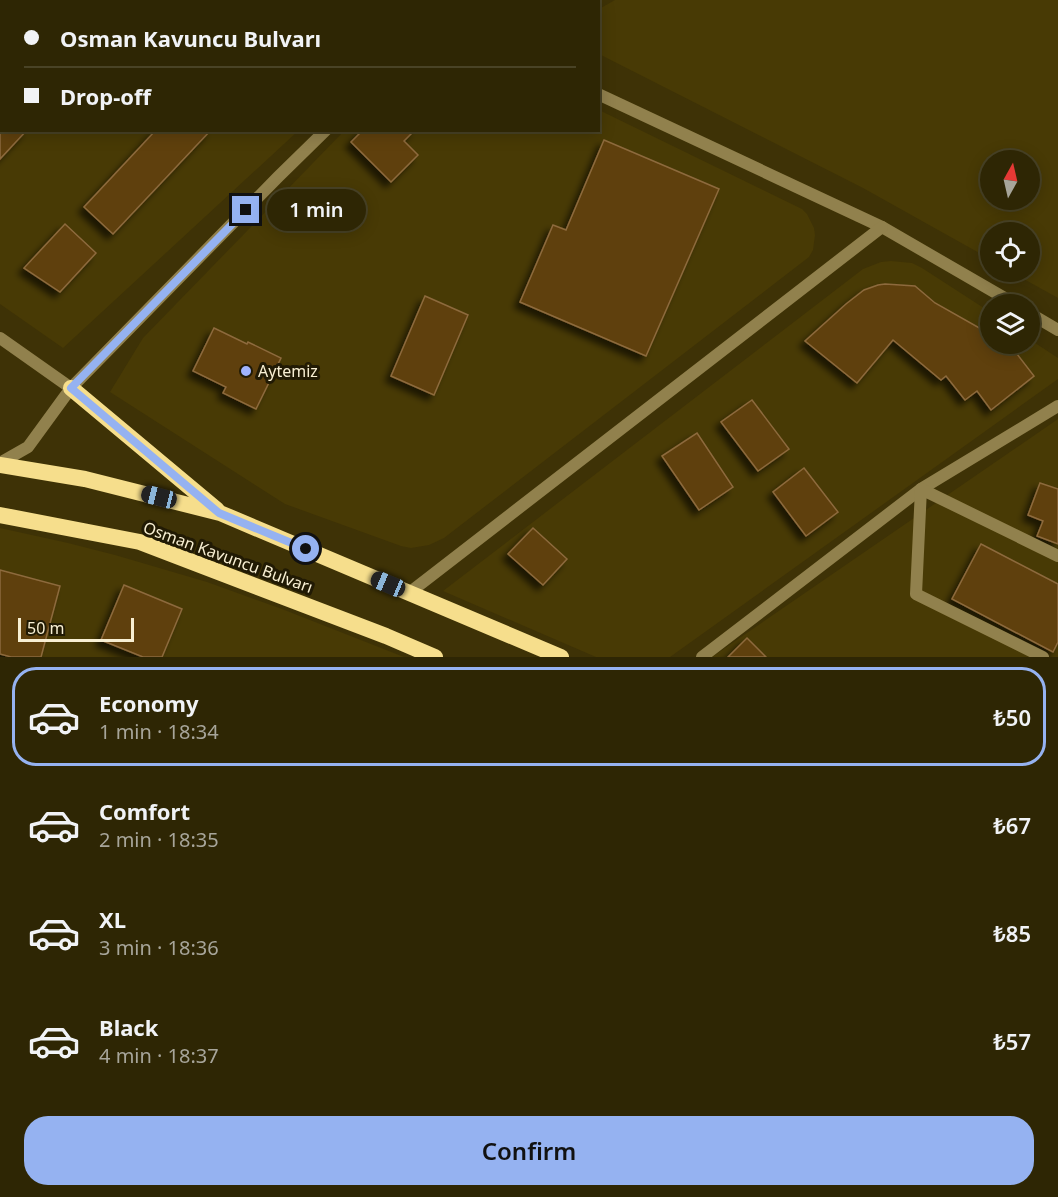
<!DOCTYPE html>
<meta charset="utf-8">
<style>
:root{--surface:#2e2604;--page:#3a3213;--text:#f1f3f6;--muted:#a7a59a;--line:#494326;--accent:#95b2f1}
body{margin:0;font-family:"Noto Sans",sans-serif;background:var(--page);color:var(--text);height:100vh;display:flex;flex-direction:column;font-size:22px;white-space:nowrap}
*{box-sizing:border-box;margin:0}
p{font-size:20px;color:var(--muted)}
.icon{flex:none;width:33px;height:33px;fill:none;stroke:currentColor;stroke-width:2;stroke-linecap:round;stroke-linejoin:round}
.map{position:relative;height:657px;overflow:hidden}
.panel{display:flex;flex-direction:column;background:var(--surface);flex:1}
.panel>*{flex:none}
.hud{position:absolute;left:0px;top:0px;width:600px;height:132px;box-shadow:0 3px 15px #0003,0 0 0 2px var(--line);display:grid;align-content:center;height:132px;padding:0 24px;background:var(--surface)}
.needle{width:39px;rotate:8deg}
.controls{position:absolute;left:980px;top:150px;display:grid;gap:12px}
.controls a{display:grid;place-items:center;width:60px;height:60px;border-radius:50%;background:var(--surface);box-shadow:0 3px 15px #0003,0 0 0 2px var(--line);font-size:30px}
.scale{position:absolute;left:18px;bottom:15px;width:116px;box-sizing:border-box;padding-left:6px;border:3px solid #f8efd3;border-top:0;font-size:16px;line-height:21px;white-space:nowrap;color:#f8efd3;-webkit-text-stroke:4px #211a04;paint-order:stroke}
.end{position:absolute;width:27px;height:27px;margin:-14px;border:8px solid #95b2f1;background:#111;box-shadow:0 0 0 3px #111}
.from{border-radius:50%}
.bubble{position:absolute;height:42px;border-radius:21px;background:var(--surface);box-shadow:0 3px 15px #0003,0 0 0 2px var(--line);font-size:20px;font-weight:600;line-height:42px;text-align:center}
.car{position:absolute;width:18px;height:36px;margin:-18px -9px;border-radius:8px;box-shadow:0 0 4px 2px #0007;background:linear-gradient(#222 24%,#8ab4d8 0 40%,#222 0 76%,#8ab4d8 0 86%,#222 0)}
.hud b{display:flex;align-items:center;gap:21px;height:57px;font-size:22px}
.hud b+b{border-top:2px solid var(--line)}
.hud i{width:15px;height:15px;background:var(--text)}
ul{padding:10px 0 0;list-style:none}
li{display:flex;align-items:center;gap:18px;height:99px;margin:0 12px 9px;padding:0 12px;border:3px solid transparent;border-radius:24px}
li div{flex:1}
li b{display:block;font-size:22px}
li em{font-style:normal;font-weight:600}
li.current{border-color:var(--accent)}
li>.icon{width:54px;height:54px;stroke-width:1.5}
.action{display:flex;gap:12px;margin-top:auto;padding:12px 24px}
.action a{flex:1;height:69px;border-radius:24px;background:var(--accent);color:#111;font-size:24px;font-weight:600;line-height:69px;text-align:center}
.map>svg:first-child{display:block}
</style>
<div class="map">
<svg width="1058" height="657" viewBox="0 0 1058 657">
<defs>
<filter id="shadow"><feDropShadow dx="-5.5" dy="5.5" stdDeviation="3" flood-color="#0009"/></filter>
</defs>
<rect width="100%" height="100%" fill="#3e3206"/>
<g fill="#483a05" fill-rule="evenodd">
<polygon points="0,0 220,0 222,1 2,2 2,130 298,131 63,348 0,304"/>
<path d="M615,0H1058V298L1011,272H1029V232H990V259L863,188L599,54V9ZM1029,160V200H990V160Z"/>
<polygon points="599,110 802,209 807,214 814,228 815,235 813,250 809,257 444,538 429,545 411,548 401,546 285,504 110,392 143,338 344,131 598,130"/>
<polygon points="891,261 912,263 922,268 990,312 990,344 1029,344 1029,339 1058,358 1058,379 670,657 596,657 443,591 863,269 881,262"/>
<polygon points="1058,419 1058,657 712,657"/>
<polygon points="0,528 68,543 115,555 207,582 282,609 404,657 0,657"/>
</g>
<g fill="#5f3f0d" stroke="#8d6a3d" stroke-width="1.5" filter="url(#shadow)">
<polygon points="0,130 27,130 0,159"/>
<polygon points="156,130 211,130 113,234 84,207"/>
<polygon points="363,130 415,130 404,141 418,155 391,182 351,142"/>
<polygon points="604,140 719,189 646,356 520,302 553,225 566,230"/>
<polygon points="65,224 96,253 60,292 24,268"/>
<polygon points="885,284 915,286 935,303 990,334 985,339 990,340 990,344 1010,345 1034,376 991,410 977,391 965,400 946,376 941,380 893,340 857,383 805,341 846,304 864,290 878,285"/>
<polygon points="425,296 468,315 434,395 391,376"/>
<polygon points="214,328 247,344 248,342 281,358 256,409 223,393 226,387 193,371"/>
<polygon points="752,400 789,449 758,471 721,422"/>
<polygon points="697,433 733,487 699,510 662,456"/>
<polygon points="804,468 838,512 806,536 773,492"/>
<polygon points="1040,483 1058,489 1058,544 1037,536 1043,521 1028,515"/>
<polygon points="533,528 567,559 543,585 508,554"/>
<polygon points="981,544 1058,584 1058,642 1053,652 952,599"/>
<polygon points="0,570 60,586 41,657 11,657 0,654"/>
<polygon points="124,585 182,609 162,657 143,657 101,640"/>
<polygon points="747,638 766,657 728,657"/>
</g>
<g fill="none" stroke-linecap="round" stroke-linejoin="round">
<g stroke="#91814d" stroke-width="12">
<polyline points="598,94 882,227 1015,304"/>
<polyline points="1029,313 1058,330"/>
<polyline points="0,338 71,388"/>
<polyline points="0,463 28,447 71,388 278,177 326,130"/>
<polyline points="409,593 882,227"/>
<polyline points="702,657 921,489 1058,406"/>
<polyline points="1043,657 916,594 921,489 1058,556"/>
</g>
<g stroke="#f6de8c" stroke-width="16">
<polyline points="71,388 217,510"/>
<polyline points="0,465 85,479 220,513 561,657"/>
<polyline points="0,515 140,542 386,636 435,657"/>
</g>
</g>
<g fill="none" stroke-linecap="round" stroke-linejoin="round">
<polyline stroke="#95b2f1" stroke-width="8" points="246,210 71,388 219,513 306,549"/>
</g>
<circle fill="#a0b3fd" stroke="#211a04" stroke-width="2" cx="246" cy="371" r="6"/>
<g text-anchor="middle" stroke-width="6" stroke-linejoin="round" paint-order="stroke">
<g font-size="16" fill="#f8efd3" stroke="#211a04" text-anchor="start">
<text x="258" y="377">Aytemiz</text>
</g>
<g font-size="16" fill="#f8efd3" stroke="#211a04">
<text transform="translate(228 557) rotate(20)" y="6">Osman Kavuncu Bulvarı</text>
</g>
</g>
</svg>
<div class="controls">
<a><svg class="needle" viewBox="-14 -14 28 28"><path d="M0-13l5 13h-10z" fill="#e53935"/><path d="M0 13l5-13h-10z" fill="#a7a59a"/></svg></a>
<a><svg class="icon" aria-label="locate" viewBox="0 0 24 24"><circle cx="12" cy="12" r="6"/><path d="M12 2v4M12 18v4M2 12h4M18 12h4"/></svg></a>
<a><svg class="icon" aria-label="layers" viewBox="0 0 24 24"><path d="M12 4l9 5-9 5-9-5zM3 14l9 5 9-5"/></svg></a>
</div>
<div class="scale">50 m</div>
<i class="end from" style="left:306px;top:549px"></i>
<i class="end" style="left:246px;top:210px"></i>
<div class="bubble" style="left:267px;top:189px;width:99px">1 min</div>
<i class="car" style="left:159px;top:497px;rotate:284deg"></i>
<i class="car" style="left:388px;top:584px;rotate:293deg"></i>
<div class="hud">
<b><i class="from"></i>Osman Kavuncu Bulvarı</b>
<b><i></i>Drop-off</b>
</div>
</div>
<section class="panel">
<ul>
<li class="current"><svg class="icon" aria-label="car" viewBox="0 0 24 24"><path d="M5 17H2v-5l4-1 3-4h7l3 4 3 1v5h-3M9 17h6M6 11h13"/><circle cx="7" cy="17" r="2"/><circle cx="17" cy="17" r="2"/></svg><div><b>Economy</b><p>1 min · 18:34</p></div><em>₺50</em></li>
<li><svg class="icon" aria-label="car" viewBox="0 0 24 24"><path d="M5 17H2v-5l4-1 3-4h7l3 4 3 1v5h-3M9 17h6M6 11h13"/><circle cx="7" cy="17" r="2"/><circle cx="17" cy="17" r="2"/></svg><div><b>Comfort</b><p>2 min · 18:35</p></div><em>₺67</em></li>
<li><svg class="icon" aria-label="car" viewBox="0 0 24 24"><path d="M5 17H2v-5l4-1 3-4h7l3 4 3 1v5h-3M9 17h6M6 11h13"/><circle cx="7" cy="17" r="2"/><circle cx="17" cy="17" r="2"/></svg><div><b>XL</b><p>3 min · 18:36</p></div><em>₺85</em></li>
<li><svg class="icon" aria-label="car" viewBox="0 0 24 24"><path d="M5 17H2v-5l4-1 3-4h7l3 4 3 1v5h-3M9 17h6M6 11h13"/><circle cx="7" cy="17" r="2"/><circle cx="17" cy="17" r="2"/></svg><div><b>Black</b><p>4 min · 18:37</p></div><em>₺57</em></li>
</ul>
<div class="action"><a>Confirm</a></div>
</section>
